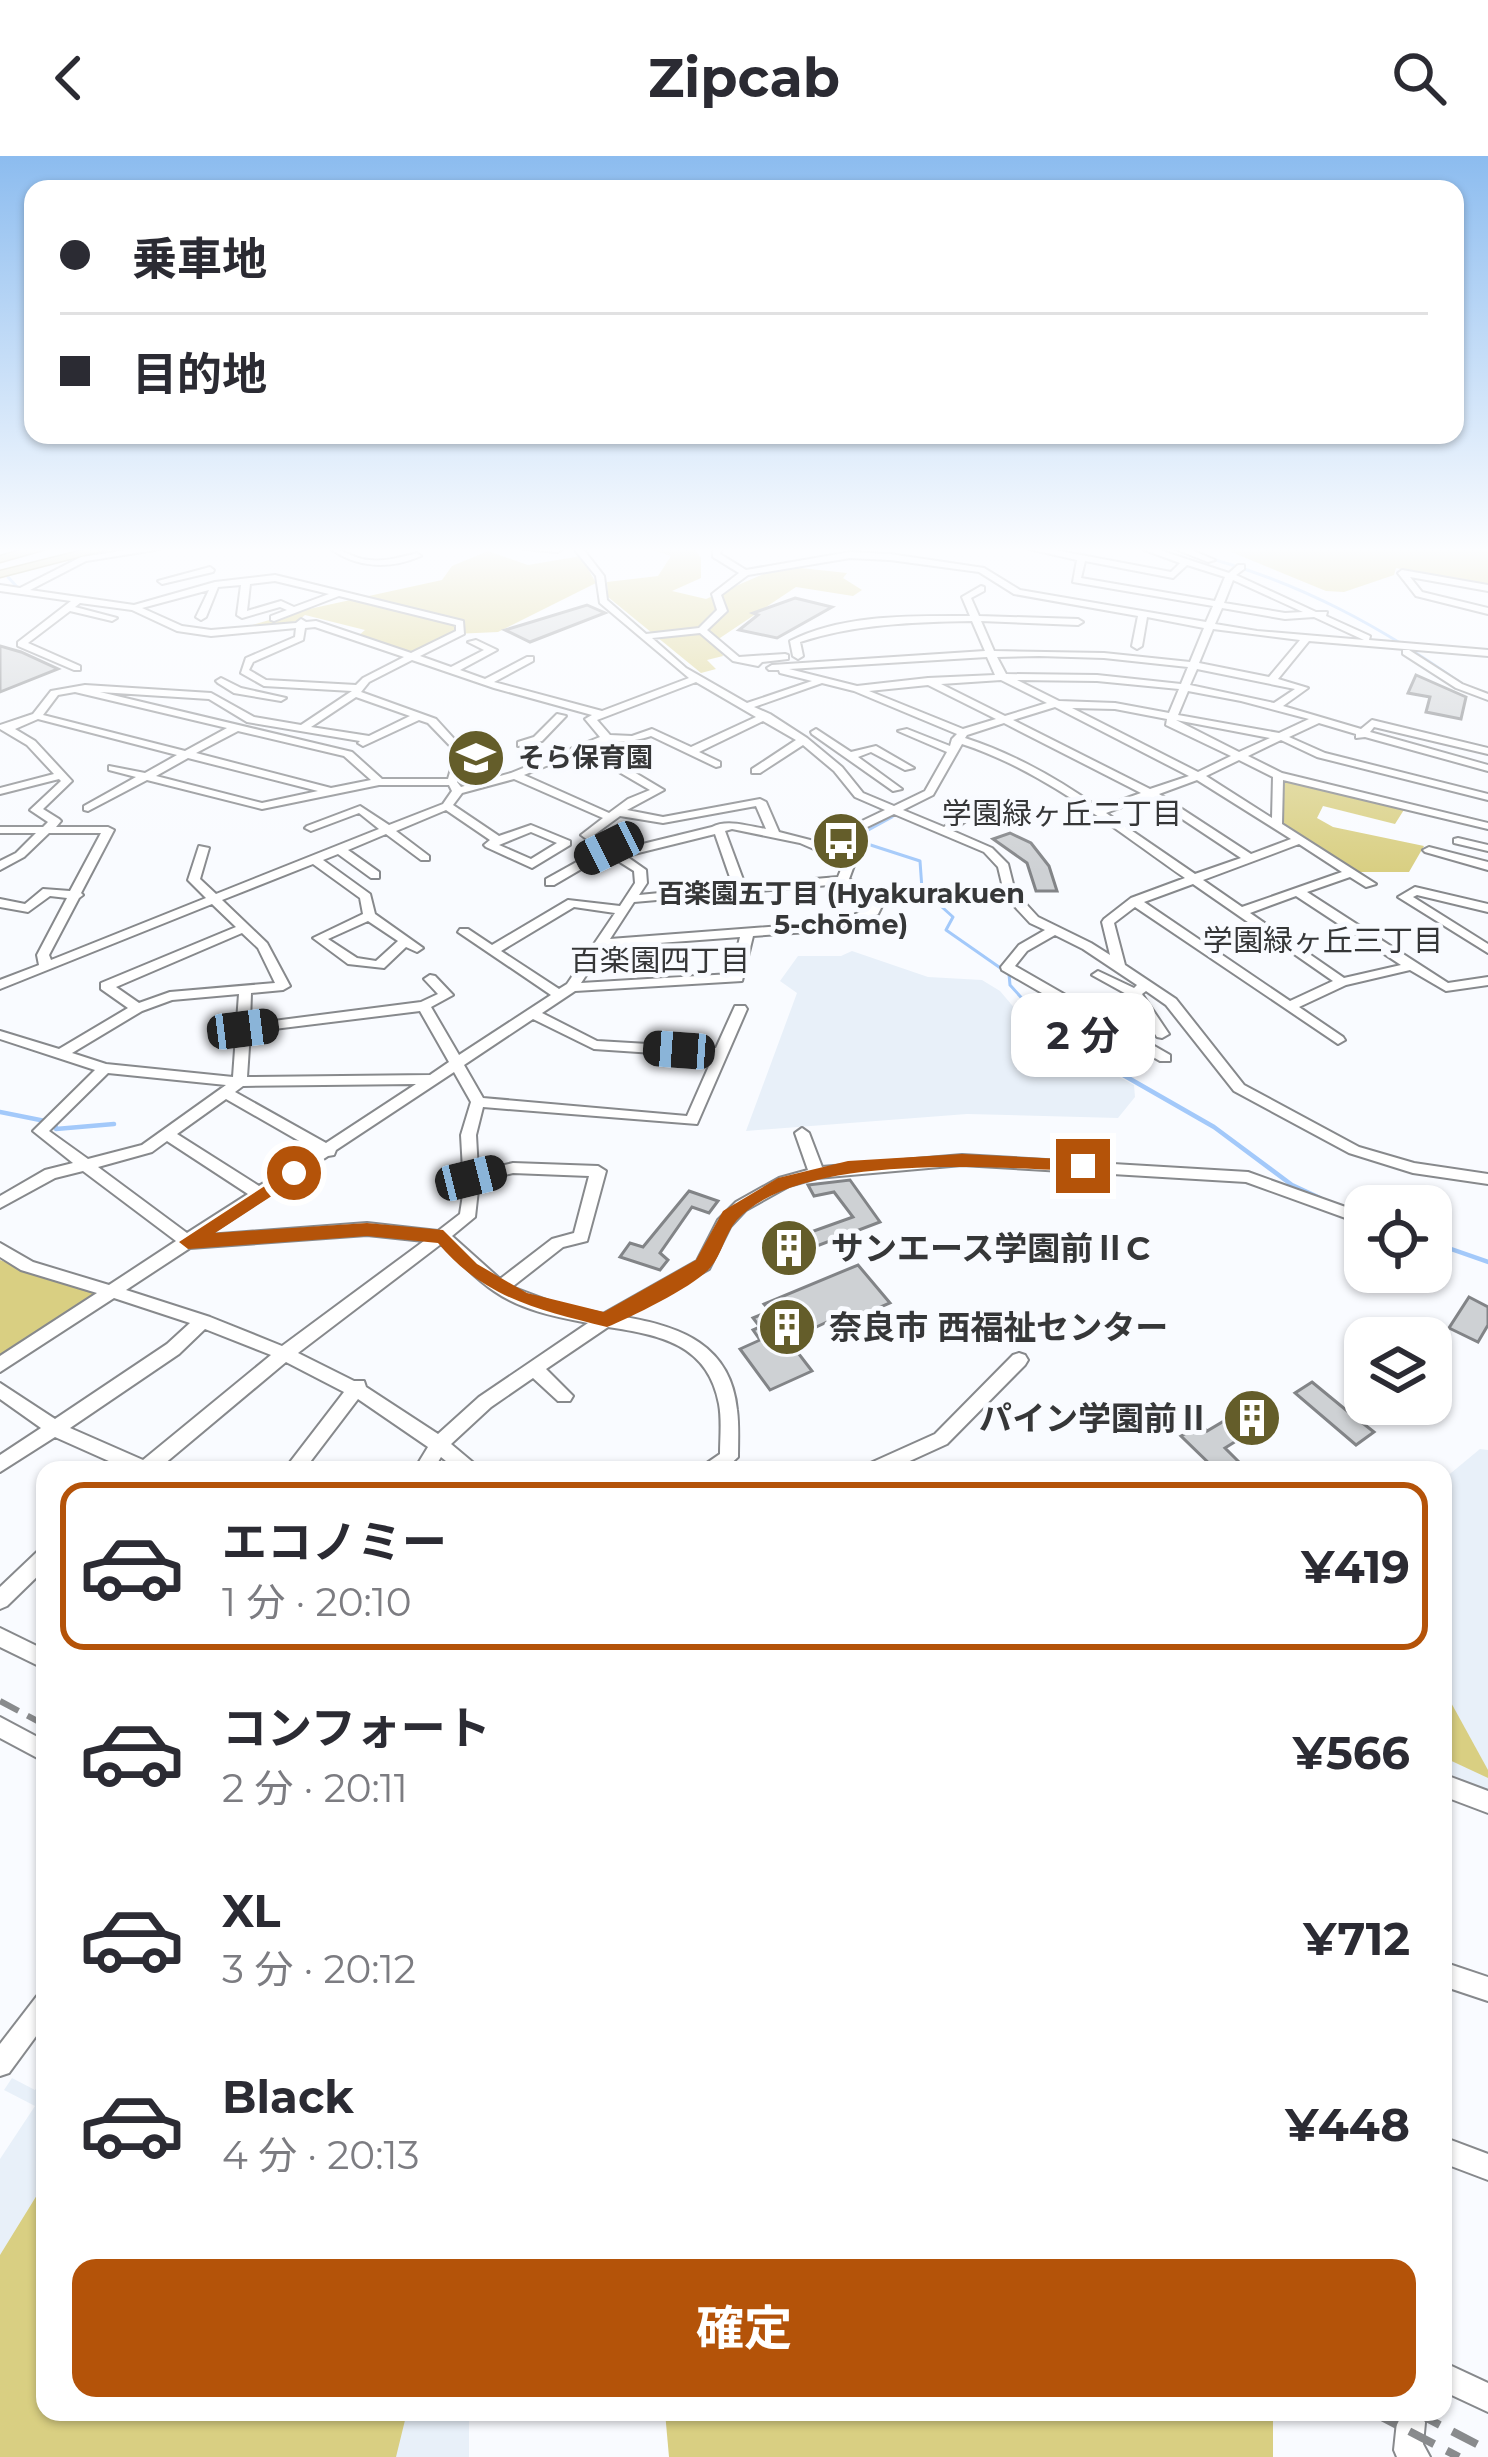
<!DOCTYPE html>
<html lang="ja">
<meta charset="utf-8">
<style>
:root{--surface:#fff;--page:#f2f2f3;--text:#2b2b33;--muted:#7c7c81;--line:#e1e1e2;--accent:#b45309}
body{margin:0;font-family:Montserrat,"Noto Sans JP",sans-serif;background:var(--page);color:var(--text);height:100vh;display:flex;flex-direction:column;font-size:45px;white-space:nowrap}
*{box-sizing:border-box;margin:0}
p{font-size:39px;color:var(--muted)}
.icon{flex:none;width:66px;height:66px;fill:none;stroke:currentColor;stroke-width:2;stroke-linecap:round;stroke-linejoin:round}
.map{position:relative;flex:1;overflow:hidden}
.panel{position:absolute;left:36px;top:1305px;width:1416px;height:960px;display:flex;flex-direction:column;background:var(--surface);border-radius:24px;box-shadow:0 3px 9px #0004}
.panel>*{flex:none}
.guide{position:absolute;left:24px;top:24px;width:1440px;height:264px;border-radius:24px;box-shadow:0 3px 9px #0004;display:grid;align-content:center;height:264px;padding:0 36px;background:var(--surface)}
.controls{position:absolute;left:1344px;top:1029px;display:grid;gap:24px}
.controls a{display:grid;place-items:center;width:108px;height:108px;border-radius:24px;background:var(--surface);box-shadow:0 3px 9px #0004;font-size:60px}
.end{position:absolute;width:54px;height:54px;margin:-27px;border:15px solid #b45309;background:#fff;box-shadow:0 0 0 6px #fff}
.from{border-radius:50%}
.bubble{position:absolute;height:84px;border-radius:24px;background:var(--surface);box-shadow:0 3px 9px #0004;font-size:39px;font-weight:700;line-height:84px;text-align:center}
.car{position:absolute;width:36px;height:72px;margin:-36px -18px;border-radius:15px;box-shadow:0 0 9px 3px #0007;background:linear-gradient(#222 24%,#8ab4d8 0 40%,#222 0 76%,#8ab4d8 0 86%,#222 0)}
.guide b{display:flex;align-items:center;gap:42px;height:114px;font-size:45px}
.guide b+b{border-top:3px solid var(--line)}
.guide i{width:30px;height:30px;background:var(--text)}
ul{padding:21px 0 0;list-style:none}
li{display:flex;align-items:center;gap:36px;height:168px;margin:0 24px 18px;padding:0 12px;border:6px solid transparent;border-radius:24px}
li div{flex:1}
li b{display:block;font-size:45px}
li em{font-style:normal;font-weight:700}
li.active{border-color:var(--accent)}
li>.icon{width:108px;height:108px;stroke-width:1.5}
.button{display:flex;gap:24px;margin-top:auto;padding:24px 36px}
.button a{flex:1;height:138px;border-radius:24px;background:var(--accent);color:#fff;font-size:48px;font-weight:700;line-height:138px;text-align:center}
header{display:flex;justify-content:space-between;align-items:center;height:156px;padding:0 36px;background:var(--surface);font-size:54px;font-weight:700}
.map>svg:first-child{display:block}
</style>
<header><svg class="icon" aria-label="back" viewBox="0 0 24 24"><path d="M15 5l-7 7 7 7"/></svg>Zipcab<svg class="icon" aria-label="search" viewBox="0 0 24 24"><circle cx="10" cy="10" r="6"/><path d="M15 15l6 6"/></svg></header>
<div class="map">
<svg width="1488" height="2301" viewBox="0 0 1488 2301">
<rect width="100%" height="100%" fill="#f9fbff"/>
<g fill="#e8f0f9">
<polygon points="852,795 928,821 982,824 1000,835 1033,874 1134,929 1135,941 1118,962 967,958 746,975 797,837 780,825 798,800 841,800"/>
<polygon points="1480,1293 1488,1294 1488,1637 1443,1620 1443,1351 1450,1331 1445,1322"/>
<polygon points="45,1920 45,2256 469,2256 469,2301 0,2301 0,2003 35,1950 4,1934 12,1922 35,1934"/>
</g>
<g fill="#d9cf82">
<polygon points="649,393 694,393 701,402 701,422 672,435 706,443 782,410 847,417 843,422 862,434 853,440 796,431 717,484 723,500 707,504 716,513 701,517 608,441 607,426 658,420 671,400"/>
<polygon points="1224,393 1488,393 1488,430 1396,412 1394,419 1344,436 1326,435"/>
<polygon points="488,395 528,409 581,400 596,427 498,476 454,478 412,496 358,480 365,474 305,459 298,465 232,475 300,455 442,424 452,410"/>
<polygon points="1278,619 1407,649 1395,668 1323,650 1317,662 1333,671 1424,690 1409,716 1352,716 1278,666"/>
<polygon points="0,1104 95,1138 95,1141 0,1200"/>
<polygon points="1443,1532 1488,1614 1488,1622 1443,1601"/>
<polygon points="45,2026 45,2256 407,2256 396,2301 0,2301 0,2099"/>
<polygon points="665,2256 1273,2256 1273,2301 669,2301"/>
</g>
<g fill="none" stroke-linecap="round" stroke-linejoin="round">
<g stroke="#a3c9fa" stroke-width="3">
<path d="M1209,402C1303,428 1383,472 1462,528"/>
<polyline points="8,421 18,432"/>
<polyline points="892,661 852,683 920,705 922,733 953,761 946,774 1009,818 1010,829 1056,880 1082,895"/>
</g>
<g stroke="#a3c9fa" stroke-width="4.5">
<polyline points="1076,892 1214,971 1292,1029 1320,1042"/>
<polyline points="0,956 55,967 56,973 114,968"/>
<polyline points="1431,1086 1488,1106"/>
</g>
</g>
<g fill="#ced1d4" stroke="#828487" stroke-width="3">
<polygon points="795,442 832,451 777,482 739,474 758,459 753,457"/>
<polygon points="587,449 605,457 530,486 505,474"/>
<polygon points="0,490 21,496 58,513 0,536"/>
<polygon points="1416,519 1466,541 1461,563 1426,556 1430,541 1408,537"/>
<polygon points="1010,677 1031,687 1049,710 1057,735 1036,735 1027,707 993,683"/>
<polygon points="850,1024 880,1066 780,1104 769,1091 853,1061 834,1036 814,1040 808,1029"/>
<polygon points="689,1035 718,1045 709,1057 692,1051 660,1097 668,1104 660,1114 620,1101 630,1087 643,1091"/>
<polygon points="858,1109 890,1147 832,1172 827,1166 810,1174 805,1189 795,1193 812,1215 770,1234 740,1193 760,1184 753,1174 760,1171 753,1162 770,1155 764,1148"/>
<polygon points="1469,1141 1488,1151 1488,1169 1478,1186 1449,1172"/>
<polygon points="1312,1226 1346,1254 1374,1276 1356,1289 1295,1237"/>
<polygon points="1261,1243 1276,1260 1225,1292 1247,1314 1216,1314 1181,1280 1201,1269 1207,1275"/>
</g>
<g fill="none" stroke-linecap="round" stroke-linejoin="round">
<defs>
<g id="minor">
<path d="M135,393H161L86,405L30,434L134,449L215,426L275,419L463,465L464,478L420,500L451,511L484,494L468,486L476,484L497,494L460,514L485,523L527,501H533V505L494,526L602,555L689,522L600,447L596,420L574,393H583L604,420L607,444L646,478L699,472L717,454L712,438L739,417L713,401V393H721L720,398L746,414L850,396L890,398L984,412L1020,434L1206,466L1213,450L1073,426L1077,404L1029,393H1049L1171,416L1180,407L1142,393H1156L1229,417L1238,409H1244V413L1236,419L1316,456H1327L1326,460L1370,480L1369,484L1488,494V500L1309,485L1278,523L1308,532L1283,550L1361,573L1372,564L1488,592V598L1374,571L1370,576L1488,609V615L1365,581L1356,582V578L1319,567L1289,581L1325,597L1488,638V644L1317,601L1281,584L1248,600L1282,617L1488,667V673L1283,624L1282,668L1376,728L1366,731L1350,721L1307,736L1448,827L1488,821V829L1446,835L1410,814L1346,829L1299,851L1343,881L1345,884L1338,888L1135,751L1114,767L1125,809L1176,843L1244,929L1359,991L1414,1007L1488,1018V1028L1413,1017L1349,997L1234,935L1166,849L1146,835L1142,838L1169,878L1162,882L1157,881L1130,840L1092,819L1098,815L1134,832L1137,829L1083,793L1055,779L1027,795L1015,810L1170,899V905H1160L1002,814L1001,811L1019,789L1045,774L1030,767L1005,740L998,711L984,696L894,658L828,690L854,702L856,704L849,723L881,745L883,748L878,758L836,774L753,780L742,825L575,835L542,857L597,885L716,892L735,850H745L747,853L697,968L483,951L476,979L478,1015L513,1007L598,1010L606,1015L587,1085L563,1091L512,1131L560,1149L603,1158L697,1105L718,1064L736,1046L779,1022L808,1014L795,977L802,972L809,977L822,1011L962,999L1248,1016L1365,1058V1069L1246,1026L962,1009L817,1022L789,1030L746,1054L730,1071L709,1113L624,1161C680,1170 731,1189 737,1254C739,1269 738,1285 738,1301L724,1314H701L704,1309L720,1298C720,1282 722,1264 719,1248C708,1188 660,1179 608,1171L546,1213L573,1240L570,1245H558L533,1222L491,1251L451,1288L476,1309L479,1314H457L441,1301L433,1314H414L428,1291L358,1243L304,1314H284L344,1236L286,1206L157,1314H129L55,1281L0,1316V1299L41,1272L0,1243V1227L55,1263L167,1188L190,1167L114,1142L0,1216V1200L97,1137L21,1114L0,1101V1087L33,1106L109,1129L176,1085L83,1015L55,1022L0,1052V1040L45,1014L73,1007L33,975L95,914L0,883V875L59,893L128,852L101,833V827L236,771L212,748L0,833V824L39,809L37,799L67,742L50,740L28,756L0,751V743L25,748L43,733L70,735L101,677H49L24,701L0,714V705L16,697L36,677H0V671H43L48,666L30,654L61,625L59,623L0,638V632L54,618L27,589L0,573V569L33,558L51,535L85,529L211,537L254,561L301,569L352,535L264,530L241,517L246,502L295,481L296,472L211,480L177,475L132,454L80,447L75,451L117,462L112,465L70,455L28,487L80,510V514H74L18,490V486L71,445L0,435V429L20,432L81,401ZM850,402L890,404L979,416L1014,438L1138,460L1132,490L1137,493L1142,490L1147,461L1204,472L1190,506L1104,497L994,495L981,465L1078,469L1083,466L1078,463L979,460L971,442L984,435V431L981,430L962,441L970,460C912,460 843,458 790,485L793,500L798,503L803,500L800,486C856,468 913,466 972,465L985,495L772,509L767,512L769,514H779L780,517L812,525L747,547L686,512L652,482L700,477L733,505L758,510L762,506L788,503V499L785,498L739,501L707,474L727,455L721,439L748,419ZM1085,405L1173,422L1187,409L1225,421L1215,445L1081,422ZM1233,424L1303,456L1285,457L1224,447ZM275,425L329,438L294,451L281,445L247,455L250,428ZM241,429L237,459L242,462L280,451L287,454L271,460V464L274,465L339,440L456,469V475L411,497L316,465L306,466L301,463L296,467L211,474L182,470L142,452L209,434L196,461L201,464L206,461L218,431ZM1222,452L1285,463L1314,461L1364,484L1257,475L1215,468ZM315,471L404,501L363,522L356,529L266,524L249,514L253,506L303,484L305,472ZM1213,473L1300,484L1269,521L1199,507ZM1039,500L1104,502L1188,511L1181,528L1097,519L1006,518L997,501ZM987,501L995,519L928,522L857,530L789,513ZM412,504L494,532L592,559L585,563L600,581L511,617L461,631L457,626L466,596L436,563L361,536L369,526ZM1197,513L1295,533L1274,547L1190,529ZM1001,524L1047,547L1005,560L941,528ZM1017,524L1097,525L1179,533L1169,557L1115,547L1059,545ZM696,526L756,561L691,591L652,573L632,580L610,579L597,564ZM822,527L854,535L957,578L952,583L950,590L907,573L898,575L947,596L925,635L894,650L863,637L842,611L807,582L770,558L754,551ZM928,529L996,563L963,573L869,535ZM1188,535L1241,545L1309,563L1279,577L1178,559ZM75,536L227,572L185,595L43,559L58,539ZM100,536L209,543L247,566L360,585L358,587L363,590L419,564L428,567L456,596L448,623H382L352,596ZM356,541L410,560L369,580L311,571ZM1055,551L1189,620L1150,633L1013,564ZM1072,552L1115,553L1167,563L1166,569L1231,600L1198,616ZM38,563L177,599L145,617L109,610V614L136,621L84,650V654L88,655L147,624L262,653L379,629H449L452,635L443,648L389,669L360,650L307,670L305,672L311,675L359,657L379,673L216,738L200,723L209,692L199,690L188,724L206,742L51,804L49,799L79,742L83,739L81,737L114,674L108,671H56L61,665L59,663L43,653L72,625L35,585L15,573ZM1176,564L1270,582L1239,596ZM763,565L796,584L752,613V617H760L803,589L834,615L855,641L885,654L818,686L779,676L766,646L760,643L663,661L627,654L664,634L592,591C612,584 631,587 651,580L716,611L720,610V606L699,596ZM1004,567L1141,637L1099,652C1057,622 1014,598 965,582L967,579ZM238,575L344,600L371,624L331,632L196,597ZM962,588C1045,615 1114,673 1185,722L1131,742L1104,763L1102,766L1110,799L1091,787L1038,761L1015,736L1008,708L992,692L953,675L980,654V650H972L944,671L903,654L933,639ZM583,595L650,634L628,643L609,657L524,619ZM188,602L318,635L262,647L156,620ZM1239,604L1273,621L1272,662L1206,620ZM514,623L603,662L581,679L600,693L546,723V729H554L607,698L634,715L635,727L620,750L568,744L492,789L468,773H460L458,776L551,839L459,899L431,851L453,839L435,820L430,819L424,823L438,838L421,846L250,868L251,837L283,834L290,830L267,787L222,744L313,708L360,742L363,758L313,782L348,808L384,812L406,791L417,796L423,792L375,758L370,738L323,704L338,698L371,722H379V716L348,694L386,678L421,704H429V700L396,675L446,654L490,684L484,689L486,691L532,712L570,689V685L531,669L499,680L453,649L462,637ZM1197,624L1291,683L1251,698L1159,638ZM1149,641L1241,702L1195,718L1106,657ZM756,650L766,673C748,670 727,663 712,671L618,694L594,679L620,660L663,667ZM732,673L800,687L844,706L838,721L745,729L725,675ZM531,676L557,687L531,703L499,689ZM715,678L733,730L639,739L647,727L646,714L626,700ZM1299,688L1342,716L1242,751L1203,724ZM841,728L870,749L869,753L834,766L610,783L634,746L736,737L741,740L747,736ZM1193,728L1333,825L1290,845L1144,746ZM1296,740L1401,809L1344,822L1250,757ZM574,751L615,757L567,828L559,833L501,795ZM368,765L398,785L376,805L357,802L328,783ZM242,777L258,792L275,827L170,836L139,847L116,831ZM740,781L731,818L581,827L605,791ZM239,838L233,921L106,908L72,897L142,855L172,844ZM420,855L449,906L430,919L247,921L250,876ZM533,863L594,893L713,901L687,960L483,942L464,909ZM454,916L471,946L461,979L464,1032L460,1058L438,1075L367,1067L208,1079L328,1000L334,999L336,994ZM108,917L226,929L142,989L88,1003L49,975ZM416,928L326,987L235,936L243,930ZM226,943L315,994L259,1030L177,978ZM167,985L248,1038L187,1077L98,1011L152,996ZM513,1017L589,1020L574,1077L552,1083L500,1123L452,1080L475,1061L479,1025ZM367,1079L424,1085L282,1190L210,1161L126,1134L190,1092ZM441,1088C459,1104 474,1122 494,1135C521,1154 556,1161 588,1167L479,1241L438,1278L366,1231L364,1225H354L298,1197ZM205,1173L271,1199L143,1304L70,1272L179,1198Z"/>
<path d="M331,393C344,394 350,400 362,403C381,407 399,402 417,397L421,400C391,413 359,413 331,393Z"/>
<polygon points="522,393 562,393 558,396"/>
<polygon points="1175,393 1189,393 1215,404 1208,406"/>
<polygon points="210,411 214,414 213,416 162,428 158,425"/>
<polygon points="1402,414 1488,429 1488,435 1410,421 1422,436 1488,452 1488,458 1416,440 1398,417"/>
<polygon points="1403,494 1409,494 1462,528 1488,538 1488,544 1456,532 1403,498"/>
<polygon points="221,522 241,532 286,542 281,545 234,537 218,527 216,525"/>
<polygon points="557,558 566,560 542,585 518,590 518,586 534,581"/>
<polygon points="816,573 851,596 876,590 914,612 905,614 871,596 858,601 902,633 893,635 812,578 811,576"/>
<polygon points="1458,682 1488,689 1488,695 1454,687 1454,683"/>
<polygon points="1429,691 1488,706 1488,714 1425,696 1423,694"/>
<polygon points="1415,731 1488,748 1488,756 1417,739 1413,741 1488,788 1488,797 1398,741"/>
<polygon points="1019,1197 1025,1199 1028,1204 1025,1209 947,1288 890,1314 863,1314 866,1309 935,1278 1013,1199"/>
<polygon points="45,1393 45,1413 7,1450 0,1453 0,1431 38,1395"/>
<polygon points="0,1472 45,1494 45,1513 0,1491"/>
<polygon points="0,1561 45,1585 45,1606 0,1582"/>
<polygon points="1443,1618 1488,1635 1488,1657 1443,1640"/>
<polygon points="1443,1806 1488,1821 1488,1845 1443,1830"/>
<polygon points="45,1836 45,1868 9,1917 0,1920 0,1888 37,1840"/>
<polygon points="1443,1981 1488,1998 1488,2024 1443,2007"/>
<polygon points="1443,2206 1488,2227 1488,2256 1443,2235"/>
<polygon points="1398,2256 1426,2256 1423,2288 1430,2301 1397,2301 1394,2294"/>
</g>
<g id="major">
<polygon points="26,393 46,393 0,406 0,400"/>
<polygon points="88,393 108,393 0,421 0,415"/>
</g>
</defs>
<use href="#minor" stroke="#87898c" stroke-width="4"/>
<use href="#major" stroke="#89803d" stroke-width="3"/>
<use href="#minor" fill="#fff" fill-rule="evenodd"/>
<use href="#major" fill="#d3cb8c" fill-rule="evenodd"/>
<polyline stroke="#898b8d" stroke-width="6" stroke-dasharray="21 10" stroke-linecap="butt" points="0,1545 45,1569"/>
<g stroke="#898b8d" stroke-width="8" stroke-dasharray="28 14" stroke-linecap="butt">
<polyline points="1372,2256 1459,2301"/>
<polyline points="1415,2256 1488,2294"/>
</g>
</g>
<linearGradient id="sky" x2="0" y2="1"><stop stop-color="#8cbcef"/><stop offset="0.55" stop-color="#fcfdff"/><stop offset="1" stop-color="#fcfdff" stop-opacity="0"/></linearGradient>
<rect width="1488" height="716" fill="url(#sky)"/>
<path fill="#b45309" d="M962,998L1083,1004L1092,1010L1083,1015C995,1012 801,995 737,1064C725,1077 722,1099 710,1112C695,1130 630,1162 607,1171C539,1154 484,1142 438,1087L367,1080L188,1093L179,1086L294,1011L301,1012V1021L215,1077L367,1067L443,1074L477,1108L527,1137L604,1156L696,1104L723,1055L778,1022L848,1005Z"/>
<defs>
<symbol id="school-disc" viewBox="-11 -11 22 22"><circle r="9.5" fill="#645d2a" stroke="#f9fbff"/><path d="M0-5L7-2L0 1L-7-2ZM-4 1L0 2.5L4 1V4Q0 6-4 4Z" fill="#fff"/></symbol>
<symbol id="bus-disc" viewBox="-11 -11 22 22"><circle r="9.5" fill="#645d2a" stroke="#f9fbff"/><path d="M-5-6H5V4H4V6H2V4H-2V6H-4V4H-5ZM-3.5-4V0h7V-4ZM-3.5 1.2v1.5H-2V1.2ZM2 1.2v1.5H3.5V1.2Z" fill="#fff"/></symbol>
<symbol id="building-disc" viewBox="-11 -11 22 22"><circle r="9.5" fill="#645d2a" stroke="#f9fbff"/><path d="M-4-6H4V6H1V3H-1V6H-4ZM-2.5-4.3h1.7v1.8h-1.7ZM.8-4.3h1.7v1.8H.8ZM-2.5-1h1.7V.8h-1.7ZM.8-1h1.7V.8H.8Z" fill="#fff"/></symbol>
</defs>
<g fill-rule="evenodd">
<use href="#school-disc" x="443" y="569" width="66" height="66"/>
<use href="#bus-disc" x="808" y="652" width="66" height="66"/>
<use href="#building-disc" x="756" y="1059" width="66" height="66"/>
<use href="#building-disc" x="754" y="1138" width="66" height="66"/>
<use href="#building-disc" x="1219" y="1229" width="66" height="66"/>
</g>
<g text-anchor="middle" stroke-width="10" stroke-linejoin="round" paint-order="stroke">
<g font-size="27" font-weight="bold" fill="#363738" stroke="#f9fbff" text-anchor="start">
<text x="518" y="611">そら保育園</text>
<text x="841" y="747" text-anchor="middle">百楽園五丁目 (Hyakurakuen<tspan x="841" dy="31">5-chōme)</tspan></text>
</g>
<g font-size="30" fill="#363738" stroke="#f9fbff">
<text x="1062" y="668">学園緑ヶ丘二丁目</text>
<text x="1323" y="795">学園緑ヶ丘三丁目</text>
<text x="660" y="815">百楽園四丁目</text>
</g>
<g font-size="33" font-weight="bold" fill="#363738" stroke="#f9fbff" text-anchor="start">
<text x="831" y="1104">サンエース学園前ⅡC</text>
<text x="829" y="1183">奈良市 西福祉センター</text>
<text x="1210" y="1274" text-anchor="end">パイン学園前Ⅱ</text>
</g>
</g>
</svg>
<div class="controls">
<a><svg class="icon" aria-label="locate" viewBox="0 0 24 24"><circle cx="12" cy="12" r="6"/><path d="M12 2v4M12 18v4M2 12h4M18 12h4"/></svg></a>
<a><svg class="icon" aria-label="layers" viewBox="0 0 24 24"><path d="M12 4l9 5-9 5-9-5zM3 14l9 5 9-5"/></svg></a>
</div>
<i class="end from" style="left:294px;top:1017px"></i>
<i class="end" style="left:1083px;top:1010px"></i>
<div class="bubble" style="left:1011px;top:837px;width:144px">2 分</div>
<i class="car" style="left:609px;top:692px;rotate:244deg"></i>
<i class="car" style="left:243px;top:873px;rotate:83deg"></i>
<i class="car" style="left:679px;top:894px;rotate:274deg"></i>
<i class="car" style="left:471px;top:1022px;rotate:76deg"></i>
<div class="guide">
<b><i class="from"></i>乗車地</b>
<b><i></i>目的地</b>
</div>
<section class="panel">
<ul>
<li class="active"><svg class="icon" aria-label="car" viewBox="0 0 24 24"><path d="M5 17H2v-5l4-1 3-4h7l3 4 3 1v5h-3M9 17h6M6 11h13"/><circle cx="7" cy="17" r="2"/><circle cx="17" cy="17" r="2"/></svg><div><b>エコノミー</b><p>1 分 · 20:10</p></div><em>¥419</em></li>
<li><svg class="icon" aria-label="car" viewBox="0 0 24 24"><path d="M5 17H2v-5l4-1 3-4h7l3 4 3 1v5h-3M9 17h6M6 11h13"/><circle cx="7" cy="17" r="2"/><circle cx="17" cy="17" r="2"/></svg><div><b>コンフォート</b><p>2 分 · 20:11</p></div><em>¥566</em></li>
<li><svg class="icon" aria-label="car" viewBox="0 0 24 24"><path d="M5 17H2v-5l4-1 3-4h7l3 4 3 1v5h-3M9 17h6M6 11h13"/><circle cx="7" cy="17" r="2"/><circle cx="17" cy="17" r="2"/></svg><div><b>XL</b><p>3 分 · 20:12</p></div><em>¥712</em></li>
<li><svg class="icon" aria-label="car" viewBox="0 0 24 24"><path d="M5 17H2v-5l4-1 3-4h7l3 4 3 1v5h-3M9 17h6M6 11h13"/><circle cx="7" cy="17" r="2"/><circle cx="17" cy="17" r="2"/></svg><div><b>Black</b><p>4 分 · 20:13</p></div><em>¥448</em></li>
</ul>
<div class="button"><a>確定</a></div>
</section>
</div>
